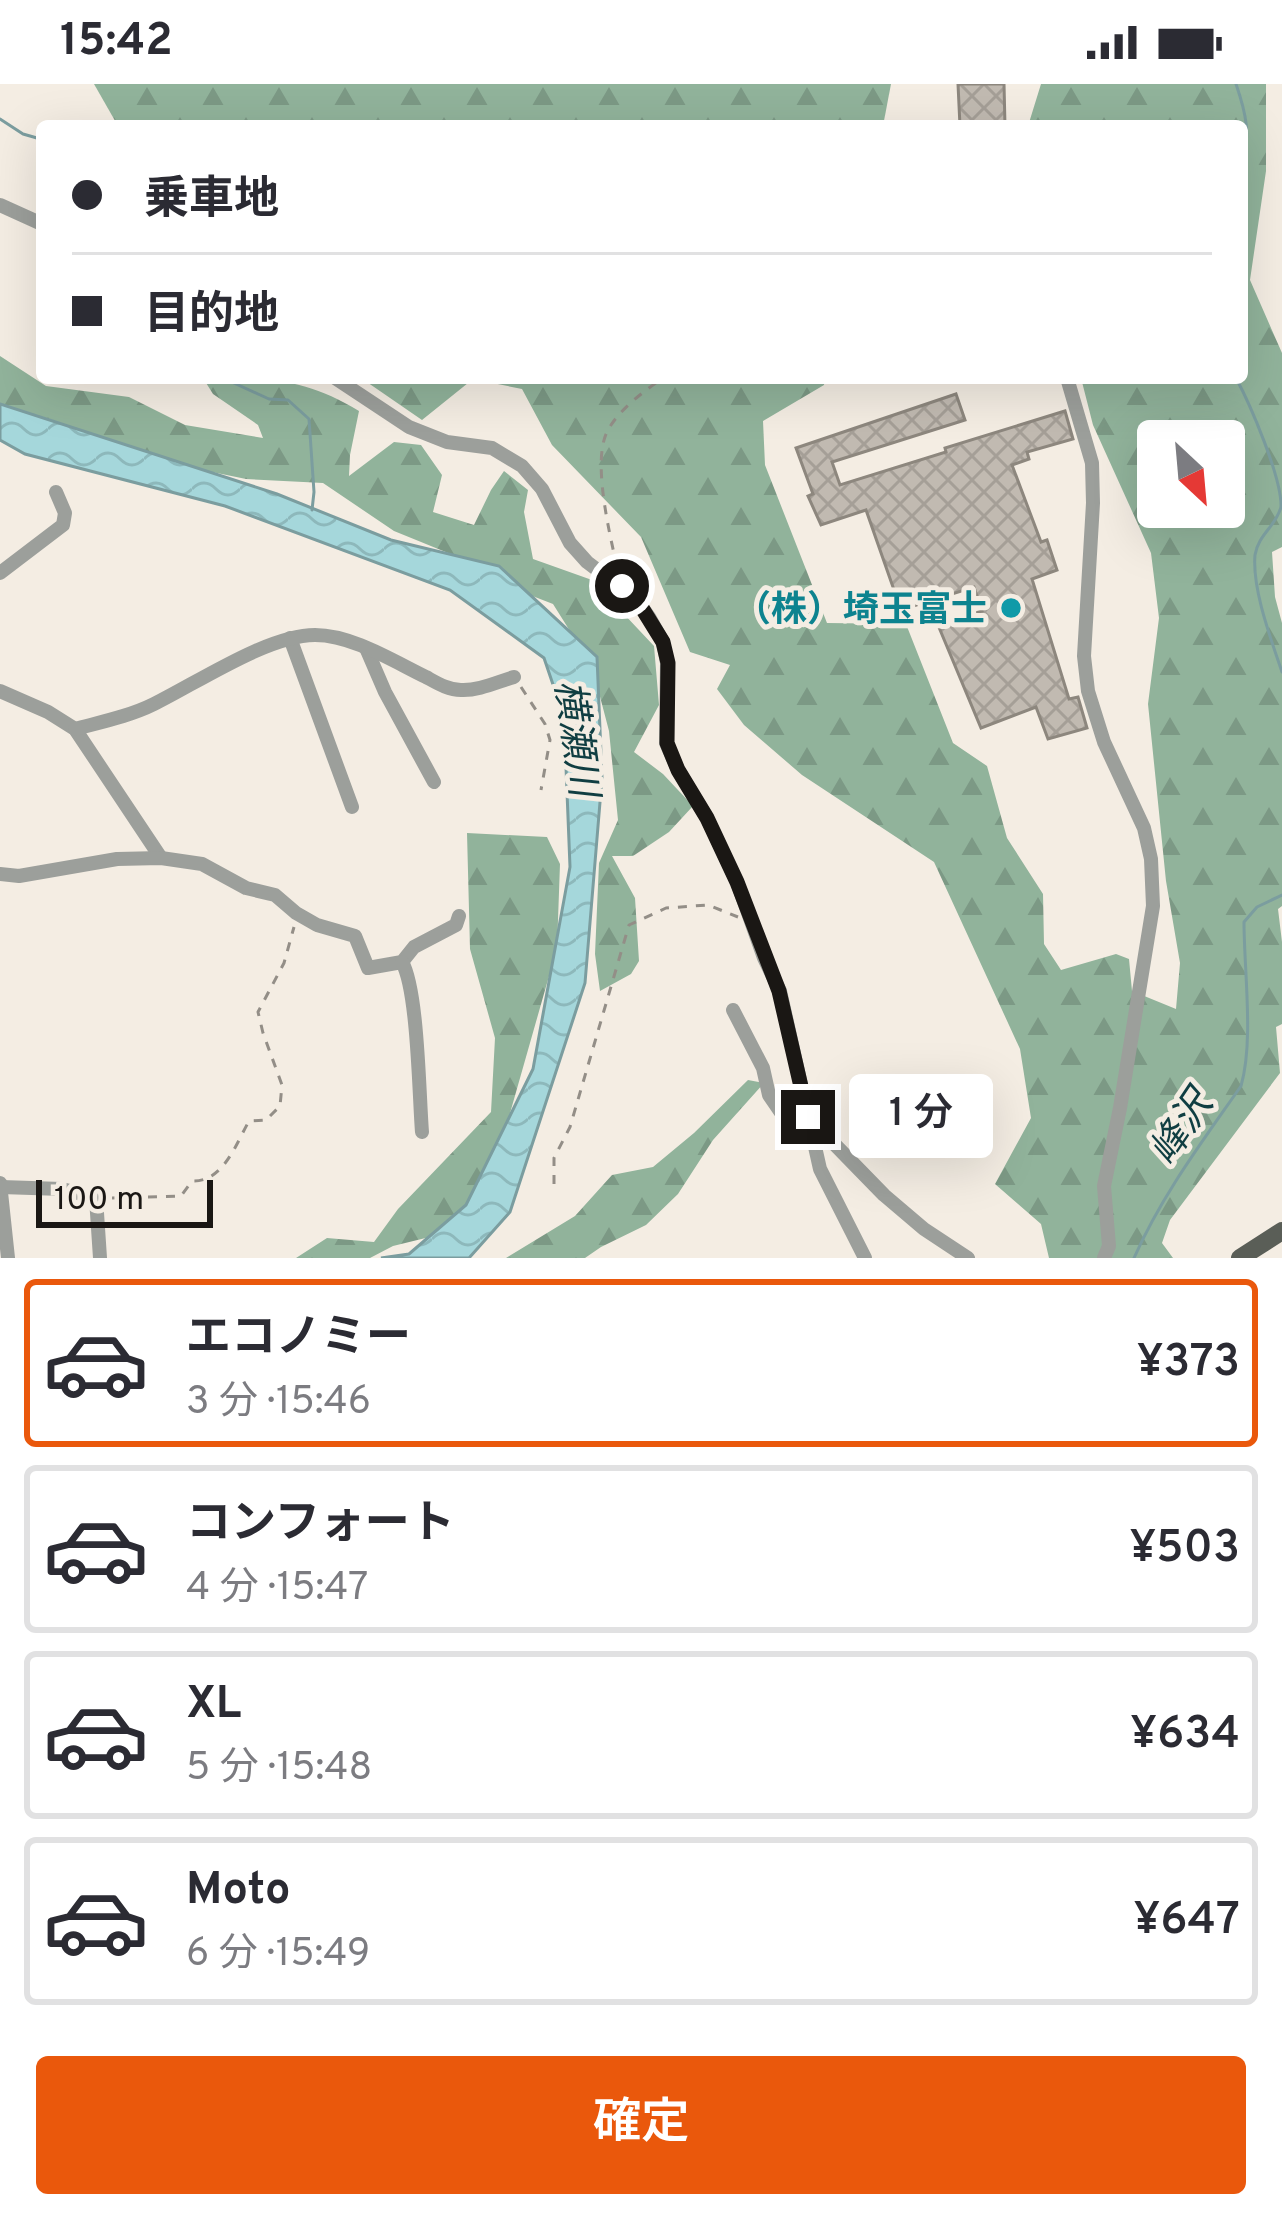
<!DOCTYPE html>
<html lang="ja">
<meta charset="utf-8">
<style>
:root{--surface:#fff;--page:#f2f2f3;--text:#2b2b33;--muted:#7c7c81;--line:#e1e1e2;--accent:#ea580c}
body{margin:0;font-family:Overpass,"Noto Sans JP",sans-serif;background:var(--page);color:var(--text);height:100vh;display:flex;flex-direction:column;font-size:45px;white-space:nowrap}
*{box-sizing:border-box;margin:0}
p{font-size:39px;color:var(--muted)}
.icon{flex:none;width:66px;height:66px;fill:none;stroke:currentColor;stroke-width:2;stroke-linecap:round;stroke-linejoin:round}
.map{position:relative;height:1174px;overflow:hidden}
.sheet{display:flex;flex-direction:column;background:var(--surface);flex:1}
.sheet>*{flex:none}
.hud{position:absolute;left:36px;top:36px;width:1212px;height:264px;border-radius:12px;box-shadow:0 12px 48px #0002;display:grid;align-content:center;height:264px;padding:0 36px;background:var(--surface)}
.needle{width:78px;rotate:154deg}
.fabs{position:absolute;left:1137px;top:336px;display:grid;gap:24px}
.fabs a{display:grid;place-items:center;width:108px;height:108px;border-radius:12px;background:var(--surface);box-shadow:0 12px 48px #0002;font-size:60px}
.scale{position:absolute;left:36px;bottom:30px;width:177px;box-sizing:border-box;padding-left:12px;border:6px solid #1a1714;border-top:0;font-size:33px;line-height:42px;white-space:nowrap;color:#1a1714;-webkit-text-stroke:9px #f4ede3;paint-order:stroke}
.end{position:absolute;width:54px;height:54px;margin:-27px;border:15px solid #1a1714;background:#fff;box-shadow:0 0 0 6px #fff}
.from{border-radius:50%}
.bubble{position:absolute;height:84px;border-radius:12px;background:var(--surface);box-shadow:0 12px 48px #0002;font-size:39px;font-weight:600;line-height:84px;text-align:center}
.hud b{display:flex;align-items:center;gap:42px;height:114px;font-size:45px}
.hud b+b{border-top:3px solid var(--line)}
.hud i{width:30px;height:30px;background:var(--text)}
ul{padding:21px 0 0;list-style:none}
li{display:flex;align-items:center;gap:36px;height:168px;margin:0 24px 18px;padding:0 12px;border:6px solid var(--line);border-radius:12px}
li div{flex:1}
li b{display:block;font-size:45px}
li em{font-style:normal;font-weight:600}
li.active{border-color:var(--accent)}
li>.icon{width:108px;height:108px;stroke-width:1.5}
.cta{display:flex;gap:24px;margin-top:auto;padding:24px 36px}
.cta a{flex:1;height:138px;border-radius:12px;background:var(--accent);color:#fff;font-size:48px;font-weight:600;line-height:138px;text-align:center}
.status{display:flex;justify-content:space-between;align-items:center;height:84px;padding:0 60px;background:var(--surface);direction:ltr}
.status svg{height:33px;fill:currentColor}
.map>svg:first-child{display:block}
</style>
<div class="status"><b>15:42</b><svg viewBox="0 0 49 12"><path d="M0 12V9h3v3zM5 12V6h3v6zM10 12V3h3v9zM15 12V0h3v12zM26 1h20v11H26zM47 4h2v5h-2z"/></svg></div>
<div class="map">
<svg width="1282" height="1174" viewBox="0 0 1282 1174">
<defs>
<pattern id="forest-firs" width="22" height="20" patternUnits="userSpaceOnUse" patternTransform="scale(3)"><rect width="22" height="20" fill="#91b39b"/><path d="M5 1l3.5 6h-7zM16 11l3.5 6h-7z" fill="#7c9985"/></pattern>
<pattern id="water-waves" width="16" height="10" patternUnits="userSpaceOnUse" patternTransform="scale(3)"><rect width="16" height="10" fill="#a5d7db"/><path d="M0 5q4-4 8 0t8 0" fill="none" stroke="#8db8bb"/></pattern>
<pattern id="building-cross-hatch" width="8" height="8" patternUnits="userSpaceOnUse" patternTransform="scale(3)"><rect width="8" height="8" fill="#c1bab1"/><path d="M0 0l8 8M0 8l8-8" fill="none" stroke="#a59f97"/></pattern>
</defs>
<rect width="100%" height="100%" fill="#f4ede3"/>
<g fill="url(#forest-firs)" fill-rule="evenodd">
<polygon points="94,0 891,0 883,42 118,42"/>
<path d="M1041,0H1266V87L1250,196L1282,269V463L1272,468L1275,513L1282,539V822L1278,825L1282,858V940L1276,943L1280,989L1170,1136L1162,1159L1173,1174H1049L1041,1140L995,1100L1031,1034L1020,965L934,778L802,691L744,641L717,605L730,581L690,568L641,453L552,361L522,305L473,295L422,336L361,294H825L824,301L763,337L765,381L827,539L906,540L953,659L987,682L1007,754L1043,810L1044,860L1061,886L1116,870L1129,875L1132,907L1176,925L1180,879L1166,797L1148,620L1159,534L1151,469L1093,341L1081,294H1242V42H1028ZM1158,357H1224V423H1158Z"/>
<path d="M0,272L46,302L129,313L185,341L263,354L258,341L213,310L203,294C265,294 304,293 359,327L350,371L349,392L394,358L421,361L442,391L433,428L474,441L491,406L504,387L528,406L524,428L533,475L592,496L654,562L659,621L634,668L663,690L693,722L669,748L633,772H612L635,814L639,877L631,890L600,907L595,870L599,779L618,736L609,647L592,582L553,520L504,501L453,471L394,447L323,399L246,395L115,368L37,348L0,320Z"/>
<polygon points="467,749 547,753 560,780 557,864 499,1068 450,1148 393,1162 370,1174 296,1174 327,1154 374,1158 398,1125 491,1028 495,954 470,865"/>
<polygon points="748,996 764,999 713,1056 678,1110 646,1141 601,1163 585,1174 506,1174 575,1132 612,1091 653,1083 694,1049"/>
</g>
<polygon fill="url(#water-waves)" stroke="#7b9d9f" stroke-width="3" points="0,320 277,410 391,456 499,482 597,573 602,694 585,899 510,1128 469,1174 381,1174 409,1170 466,1121 533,985 570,783 564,633 544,574 450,506 225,422 25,370 0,356"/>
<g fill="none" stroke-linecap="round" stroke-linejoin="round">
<g stroke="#7b9d9f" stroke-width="3">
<path d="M1236,0C1246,29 1251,51 1242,80"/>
<polyline points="0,35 23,50 37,54 42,72"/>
<polyline points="223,294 269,315 288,316 309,335 314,408 312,426"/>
<path d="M1236,294C1250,320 1282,394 1281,423C1276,442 1258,451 1255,471C1252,505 1271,555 1282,588"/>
<path d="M1134,1174C1162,1111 1202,1058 1241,1002C1254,957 1244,887 1244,838L1257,823L1282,811"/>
</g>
</g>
<g fill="url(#building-cross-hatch)" stroke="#8d877e" stroke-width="3">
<polygon points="958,0 1004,0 1005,42 960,42"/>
<polygon points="956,310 965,336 832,378 840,401 946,368 945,364 1065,327 1073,355 1027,368 1029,375 1012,381 1041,458 1047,456 1057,486 1032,495 1069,615 1078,613 1087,644 1048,655 1036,623 981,644 938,541 982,527 974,503 901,526 866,426 821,441 808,412 813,410 796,364"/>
</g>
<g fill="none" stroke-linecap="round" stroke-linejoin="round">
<g stroke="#938e87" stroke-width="3" stroke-dasharray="9 9" stroke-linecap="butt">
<path d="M617,483C610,451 592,378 607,348C618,326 643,308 663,294"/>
<polyline points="521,603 545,640 550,656 541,706"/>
<polyline points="554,1100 554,1074 570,1043 629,841 666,824 708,821 738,833"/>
<path d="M112,1114L181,1112L192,1097C223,1098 235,1062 249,1037L266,1036L280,1022L282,1001L263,949L258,928L284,879L294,843"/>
</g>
<g stroke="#9c9f9b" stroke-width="14">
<polyline points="0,121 42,140"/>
<polyline points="335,294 409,343 447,358 492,364 522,382 542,405 570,459 587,478 637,516 649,533 663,558 667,579 666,659 678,686 707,734 737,798 764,874 780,907 820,1085 865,1174"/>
<polyline points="1067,294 1092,379 1093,419 1084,572 1088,607 1104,658 1144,744 1151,775 1153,822 1120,1024 1104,1102 1109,1162 1104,1174"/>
<polyline points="0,489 63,441 65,429 56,408"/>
<polyline points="290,554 352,723"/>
<polyline points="366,564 385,608 434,698"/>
<polyline points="0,607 48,628 75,645 161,774"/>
<path d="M75,645C101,638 130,632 154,620C197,599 268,551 315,551C352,551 393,577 426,593C437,599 448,606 461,606C478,607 497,598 514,593"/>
<polyline points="0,790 19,792 117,775 161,774 202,780 246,804 275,811 296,829 317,841 355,852 368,884 402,878 414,863 456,841 459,832"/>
<path d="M402,878C418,906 419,1011 422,1048"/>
<polyline points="733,926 763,984 769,1011 782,1030 808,1033 884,1111 924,1145 968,1174"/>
<polyline points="0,1099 8,1174"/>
<polyline points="1,1103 62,1105 96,1114 100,1174"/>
</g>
<polyline stroke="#5a5e57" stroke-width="18" points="1240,1174 1282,1147"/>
</g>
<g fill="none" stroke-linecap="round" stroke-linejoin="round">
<polyline stroke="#1a1714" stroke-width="15" points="622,502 637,516 663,558 668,579 667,659 678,686 707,734 737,798 779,907 808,1033"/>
</g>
<circle fill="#0f9aa8" stroke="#f4ede3" stroke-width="4.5" cx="1011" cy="524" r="12"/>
<g text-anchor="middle" stroke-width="10" stroke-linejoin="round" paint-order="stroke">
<g font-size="36" font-weight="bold" fill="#0d838f" stroke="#f4ede3" text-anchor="end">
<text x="987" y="537">（株）埼玉富士</text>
</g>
<g font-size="39" font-style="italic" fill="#103e42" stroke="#f4ede3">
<text transform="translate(578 654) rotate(82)" y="14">横瀬川</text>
<text transform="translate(1180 1043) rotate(-56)" y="14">峰沢</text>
</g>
</g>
</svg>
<div class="fabs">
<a><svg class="needle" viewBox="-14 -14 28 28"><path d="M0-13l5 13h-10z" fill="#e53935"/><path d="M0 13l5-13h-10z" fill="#7c7c81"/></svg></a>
</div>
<div class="scale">100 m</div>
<i class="end from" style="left:622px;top:502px"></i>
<i class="end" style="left:808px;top:1033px"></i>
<div class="bubble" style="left:849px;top:990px;width:144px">1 分</div>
<div class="hud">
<b><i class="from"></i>乗車地</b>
<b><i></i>目的地</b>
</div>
</div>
<section class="sheet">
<ul>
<li class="active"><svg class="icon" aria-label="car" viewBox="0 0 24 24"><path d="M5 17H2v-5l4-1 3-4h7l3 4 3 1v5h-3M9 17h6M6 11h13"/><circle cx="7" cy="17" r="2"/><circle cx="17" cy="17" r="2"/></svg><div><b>エコノミー</b><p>3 分 · 15:46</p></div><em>¥373</em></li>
<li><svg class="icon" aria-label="car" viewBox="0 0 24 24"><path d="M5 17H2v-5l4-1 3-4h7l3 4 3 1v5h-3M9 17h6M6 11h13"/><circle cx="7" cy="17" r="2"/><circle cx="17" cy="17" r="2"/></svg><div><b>コンフォート</b><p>4 分 · 15:47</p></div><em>¥503</em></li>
<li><svg class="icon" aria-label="car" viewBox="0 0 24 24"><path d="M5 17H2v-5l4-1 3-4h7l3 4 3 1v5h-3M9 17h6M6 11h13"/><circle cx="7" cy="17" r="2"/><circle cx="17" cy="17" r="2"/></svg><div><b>XL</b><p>5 分 · 15:48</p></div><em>¥634</em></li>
<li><svg class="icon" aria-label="car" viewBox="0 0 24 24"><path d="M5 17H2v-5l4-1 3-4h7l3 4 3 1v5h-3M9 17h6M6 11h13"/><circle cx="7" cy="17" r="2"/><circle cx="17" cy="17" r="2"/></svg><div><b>Moto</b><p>6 分 · 15:49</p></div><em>¥647</em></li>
</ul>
<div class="cta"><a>確定</a></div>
</section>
